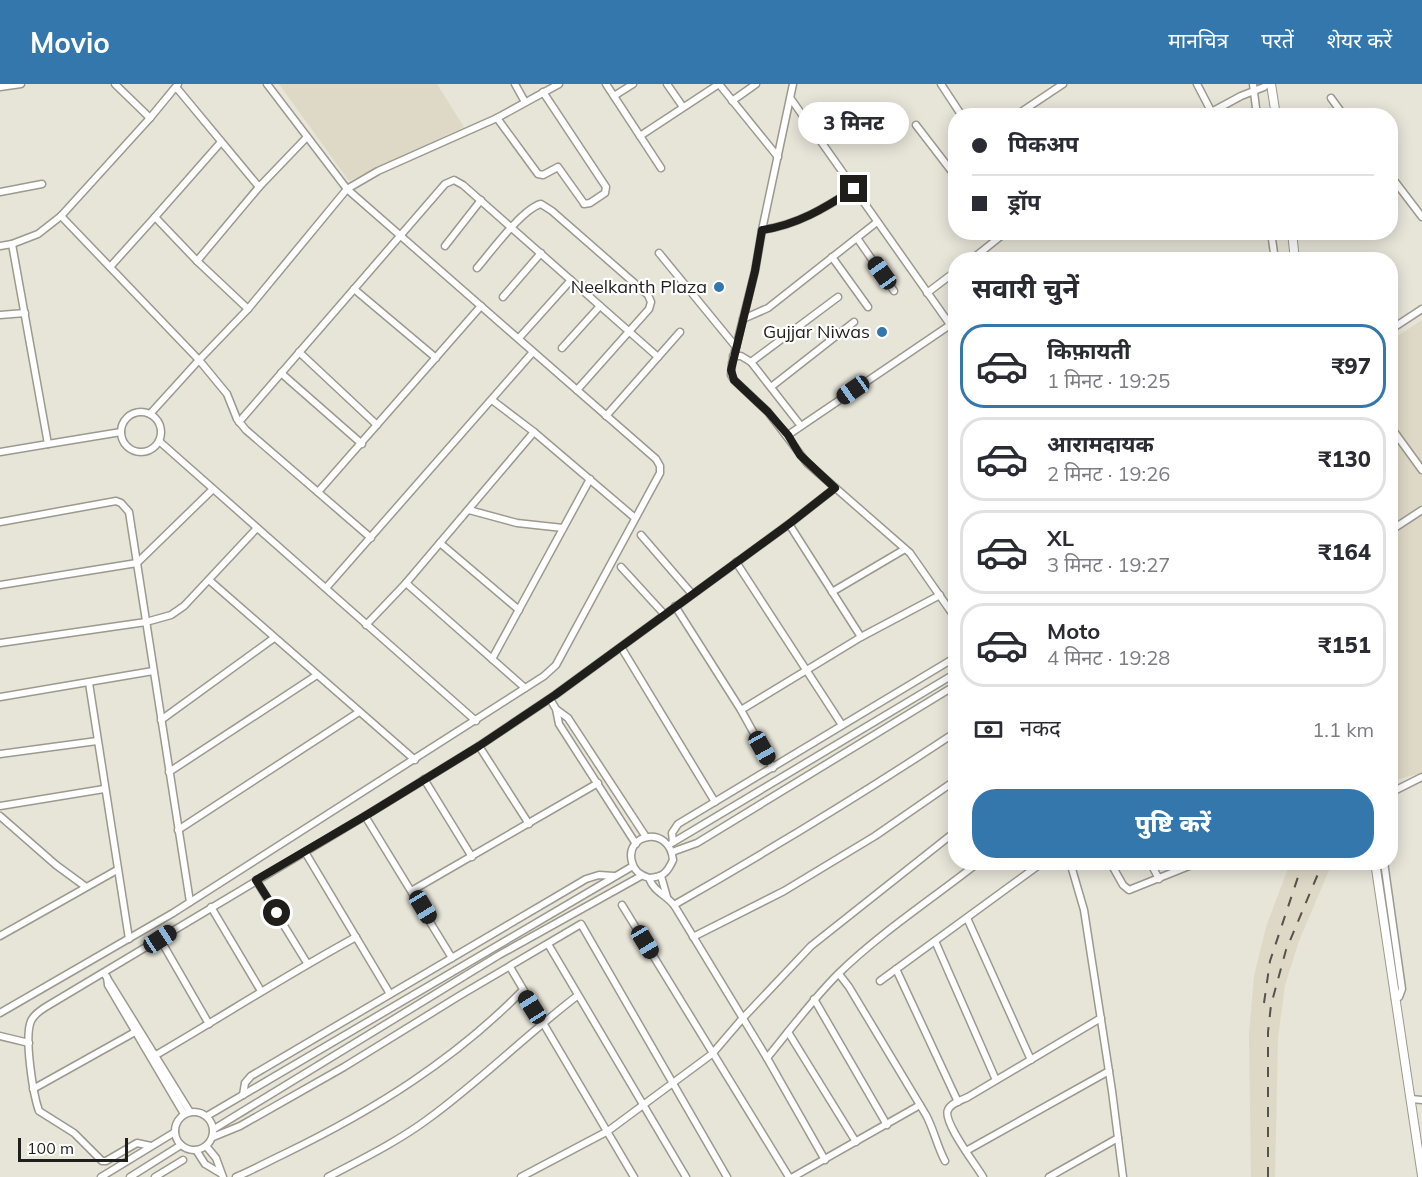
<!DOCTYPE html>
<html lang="hi">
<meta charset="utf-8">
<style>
:root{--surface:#fff;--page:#f2f2f3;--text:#2b2b33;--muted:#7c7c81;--line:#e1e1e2;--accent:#3377ad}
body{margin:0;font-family:Mulish,"Noto Sans Devanagari",sans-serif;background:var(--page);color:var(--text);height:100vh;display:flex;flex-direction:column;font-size:22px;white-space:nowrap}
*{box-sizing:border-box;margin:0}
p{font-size:20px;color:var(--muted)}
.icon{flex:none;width:33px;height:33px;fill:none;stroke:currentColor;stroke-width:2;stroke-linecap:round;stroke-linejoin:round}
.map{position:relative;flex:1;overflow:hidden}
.drawer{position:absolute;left:948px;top:168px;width:450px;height:618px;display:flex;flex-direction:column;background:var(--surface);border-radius:24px;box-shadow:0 3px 15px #0003}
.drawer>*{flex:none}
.top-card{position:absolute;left:948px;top:24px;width:450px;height:132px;border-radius:24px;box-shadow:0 3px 15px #0003;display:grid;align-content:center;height:132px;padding:0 24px;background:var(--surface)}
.scale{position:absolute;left:18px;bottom:15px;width:110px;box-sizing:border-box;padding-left:6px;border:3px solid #1f1e1a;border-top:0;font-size:16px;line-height:21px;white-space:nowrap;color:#1f1e1a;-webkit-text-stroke:4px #fff;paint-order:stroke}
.end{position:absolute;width:27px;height:27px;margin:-14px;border:8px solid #1f1e1a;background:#fff;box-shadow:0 0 0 3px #fff}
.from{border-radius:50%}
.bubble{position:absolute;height:42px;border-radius:21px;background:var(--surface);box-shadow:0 3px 15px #0003;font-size:20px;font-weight:800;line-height:42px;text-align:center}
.car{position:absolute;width:18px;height:36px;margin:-18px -9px;border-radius:8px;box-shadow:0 0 4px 2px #0007;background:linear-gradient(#222 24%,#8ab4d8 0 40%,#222 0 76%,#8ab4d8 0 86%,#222 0)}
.top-card b{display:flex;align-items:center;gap:21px;height:57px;font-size:22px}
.top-card b+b{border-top:2px solid var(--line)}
.top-card i{width:15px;height:15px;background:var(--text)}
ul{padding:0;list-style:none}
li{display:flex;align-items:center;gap:18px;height:84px;margin:0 12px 9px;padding:0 12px;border:3px solid var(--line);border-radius:24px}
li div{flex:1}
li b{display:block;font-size:22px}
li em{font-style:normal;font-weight:800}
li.on{border-color:var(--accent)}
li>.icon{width:54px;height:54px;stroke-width:1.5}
h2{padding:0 24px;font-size:27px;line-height:72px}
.pay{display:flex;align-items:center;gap:15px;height:66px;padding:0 24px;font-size:22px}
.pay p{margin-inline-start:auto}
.cta{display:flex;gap:12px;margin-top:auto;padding:12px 24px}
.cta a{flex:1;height:69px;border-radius:24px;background:var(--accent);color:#fff;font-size:24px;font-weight:800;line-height:69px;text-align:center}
header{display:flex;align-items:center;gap:36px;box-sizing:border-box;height:84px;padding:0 30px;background:var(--accent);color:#fff}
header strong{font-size:28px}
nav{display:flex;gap:33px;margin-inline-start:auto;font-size:21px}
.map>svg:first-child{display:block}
</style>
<header>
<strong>Movio</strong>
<nav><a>मानचित्र</a><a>परतें</a><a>शेयर करें</a></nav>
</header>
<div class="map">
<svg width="1422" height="1093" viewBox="0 0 1422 1093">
<rect width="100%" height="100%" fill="#e7e4d8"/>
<g fill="#ded9c6">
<polygon points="279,0 437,0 464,43 349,97"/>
<polygon points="1422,236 1422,689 1391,697 1390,257"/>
<polygon points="1290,779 1332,779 1299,857 1285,901 1278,954 1275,1093 1251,1093 1249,951 1254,892 1266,843"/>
</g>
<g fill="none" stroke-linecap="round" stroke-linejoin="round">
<defs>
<g id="minor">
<polyline points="115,0 150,34"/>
<polyline points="515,0 525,18"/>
<polyline points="606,0 661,84"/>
<polyline points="667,0 683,23"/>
<polyline points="719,0 778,73"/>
<polyline points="793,0 762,146 755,187 732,279 731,291 734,296 768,328 807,379 910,469 956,535"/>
<polyline points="941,0 962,32"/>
<polyline points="1197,0 1211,27"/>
<polyline points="1253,0 1257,32"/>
<polyline points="0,3 21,0"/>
<polyline points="176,3 259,103 307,53"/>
<polyline points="614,12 633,0"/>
<polyline points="1331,14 1344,32"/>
<polyline points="791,15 956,249"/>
<polyline points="732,17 756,0"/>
<polyline points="1015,32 1063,0"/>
<polyline points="1204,32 1241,12 1264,3 1267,0"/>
<polyline points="497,34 538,90 543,91 558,83 583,118 584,120 590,119 605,109 606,103 543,8"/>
<polyline points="916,41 956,93"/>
<polyline points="640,52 719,0"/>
<polyline points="221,58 155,133 197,177 248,225"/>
<polyline points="1390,91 1422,133"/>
<polyline points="0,108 42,100"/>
<polyline points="61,132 199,276 248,225 347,105 378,87 497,34 559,0"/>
<path d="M762,146C797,141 825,124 854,105"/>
<polyline points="1271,148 1275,176"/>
<polyline points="857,154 894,207"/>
<polyline points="0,162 12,160 38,150 61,132 150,34 178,0"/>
<polyline points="445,162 481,116"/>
<polyline points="659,169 736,263"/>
<polyline points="832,173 868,223"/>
<polyline points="971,176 1006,148"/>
<polyline points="197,177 259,103"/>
<polyline points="110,183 155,133"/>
<path d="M477,184C490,169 523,124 541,120L552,127L648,211L651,218L649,225L577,306"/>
<polyline points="354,205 436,274"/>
<polyline points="927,209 956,187"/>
<polyline points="503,213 541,169"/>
<polyline points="0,231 25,229"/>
<polyline points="743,235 768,224 877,138"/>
<polyline points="1390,246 1422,225"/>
<polyline points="519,254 571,196"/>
<polyline points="562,264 600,222"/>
<polyline points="299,268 377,341"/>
<polyline points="733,272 741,272 751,278 801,342"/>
<polyline points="751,278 838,213"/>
<polyline points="281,289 362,360"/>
<polyline points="771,303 854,238"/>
<polyline points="492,316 534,348"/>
<circle cx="141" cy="348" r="20"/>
<polyline points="150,330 199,276 227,310 237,335 246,346 371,454"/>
<polyline points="606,332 680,248"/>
<polyline points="239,338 445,100 454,96 463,101 658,273"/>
<polyline points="1390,342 1422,386"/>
<polyline points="788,351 950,241"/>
<polyline points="159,357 476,637"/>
<polyline points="48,360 121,348"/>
<polyline points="0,368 48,360 12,160"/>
<polyline points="318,408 481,222"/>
<polyline points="469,426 517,439 563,444"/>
<polyline points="0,438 116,417 121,419 129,428 190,818"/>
<polyline points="789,440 861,553"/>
<polyline points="1390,447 1422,426"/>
<polyline points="641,451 692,510"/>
<polyline points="440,459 519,526"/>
<polyline points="736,478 842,641"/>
<polyline points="621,483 664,530"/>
<polyline points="209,496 415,676"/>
<polyline points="406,499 525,604"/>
<polyline points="0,501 137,479 212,406"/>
<polyline points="326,504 533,268"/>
<polyline points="832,508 905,465"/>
<polyline points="675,522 741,626 773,684"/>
<polyline points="366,541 406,499 534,348 635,434"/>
<polyline points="0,559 146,538 171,531 184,522 257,444"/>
<polyline points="621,563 715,718"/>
<polyline points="492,575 590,395"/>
<polyline points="89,599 129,855"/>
<polyline points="0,613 153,587"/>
<polyline points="550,615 556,625 559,640 636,760"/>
<polyline points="557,626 568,634 646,753"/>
<polyline points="741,626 861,553 940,511"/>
<polyline points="161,636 274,554"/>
<polyline points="479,662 529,740"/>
<polyline points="0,670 97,657"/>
<polyline points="169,688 317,591"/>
<polyline points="424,695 472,773"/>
<polyline points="1390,709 1422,693"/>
<polyline points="0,722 104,705"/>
<polyline points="0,732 56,781 86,803"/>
<polyline points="365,732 452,874"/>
<polyline points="178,746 359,628"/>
<polyline points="673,758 672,749 678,740 956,573"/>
<polyline points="672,759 956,589"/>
<polyline points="305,768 390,910"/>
<polyline points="672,768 697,759 956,601"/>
<polyline points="1070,778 1084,826 1112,1007 1123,1093"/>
<polyline points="1110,778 1123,801 1129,806 1199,778"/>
<polyline points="1150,778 1159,795"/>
<polyline points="1384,778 1402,905 1399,913 1395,915"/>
<polyline points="661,792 667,813"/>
<path d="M649,794C663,793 667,789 673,776C670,741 624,749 632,778C634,787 640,791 649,794C654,808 665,810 674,821L767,974L825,1076"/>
<polyline points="256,796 307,879"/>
<polyline points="413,806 598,699"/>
<polyline points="622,821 789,1093"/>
<path d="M674,821C770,766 864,709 956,648"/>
<polyline points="211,823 261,907"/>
<polyline points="967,834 1031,976"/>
<polyline points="0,852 117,786"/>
<polyline points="693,853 784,807 875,752 956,696"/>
<polyline points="160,855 209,940"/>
<polyline points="935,857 996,996"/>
<polyline points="548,860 686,1093"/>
<polyline points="510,883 634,1093"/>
<polyline points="896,885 958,1018"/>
<polyline points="104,889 190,1028"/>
<path d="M839,890L849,903L926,1031C934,1046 937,1062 945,1077"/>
<polyline points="107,893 108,901 184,1030"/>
<polyline points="880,897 1043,778"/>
<polyline points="814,915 887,1041"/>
<polyline points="0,929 173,829 544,592 556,581 660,389 660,382 656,375 347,105 267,0"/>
<polyline points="788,948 856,1058"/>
<polyline points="0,952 29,959"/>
<path d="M156,971C223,932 288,890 356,853"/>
<path d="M767,974C790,946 812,916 838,890C880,849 932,815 979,778"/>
<polyline points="33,1005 135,948"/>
<polyline points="243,1011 245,999 251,992 586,795 599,791 614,792"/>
<polyline points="1411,1015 1422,1016"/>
<circle cx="194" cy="1047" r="19"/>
<polyline points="207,1032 633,782"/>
<polyline points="214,1045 499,871 641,792"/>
<polyline points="213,1053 240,1042 344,983 459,912 581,840 727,1093"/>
<path d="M151,1062L137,1059L106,1077H102L74,1049L39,1027C33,1010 24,953 31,937C34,930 42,925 49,921L365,732L479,662L555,611L789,440L835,404"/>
<polyline points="206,1062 216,1074 223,1093"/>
<polyline points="196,1066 205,1080 220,1089"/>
<polyline points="966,1067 1109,987"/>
<polyline points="101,1093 175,1048"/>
<polyline points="130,1093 181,1061"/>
<polyline points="155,1093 183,1076"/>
<path d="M236,1093C253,1086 269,1077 286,1069C374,1026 453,977 522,907"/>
<path d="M328,1093C362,1075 397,1058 428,1035C480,997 526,951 577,912"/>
<polyline points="521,1093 608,1047 712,970 742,935 811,862 956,747"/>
<polyline points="793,1093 920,1021"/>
<path d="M983,1093C976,1081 942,1037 948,1026C951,1019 962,1016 968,1013L1101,934"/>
<polyline points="1049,1093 1118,1054"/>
</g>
<g id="tertiary">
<polyline points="1271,0 1276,32"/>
<polyline points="1292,148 1295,176"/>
<polyline points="1375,778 1422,1092"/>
</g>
</defs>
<use href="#minor" stroke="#9c998e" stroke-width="9"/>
<use href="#tertiary" stroke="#9c998e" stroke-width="10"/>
<use href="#minor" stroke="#fff" stroke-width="6"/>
<use href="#tertiary" stroke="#fff" stroke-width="8"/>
<g stroke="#54534c" stroke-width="2" stroke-dasharray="10 10" stroke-linecap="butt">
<polyline points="1264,919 1270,877 1303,778"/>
<polyline points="1268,1093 1268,948 1271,921 1286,866 1323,778"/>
</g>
</g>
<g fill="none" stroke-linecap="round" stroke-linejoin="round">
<path stroke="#1f1e1a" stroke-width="8" d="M277,829L256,796L365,732L479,662L555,611L789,440L835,404L800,371L788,351L768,328L734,296L731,286L755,187L762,146C797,141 825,124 854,105"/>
</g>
<g fill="#3377ad" stroke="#fff" stroke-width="2">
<circle cx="719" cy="203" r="6"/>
<circle cx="882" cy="248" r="6"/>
</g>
<g text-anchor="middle" stroke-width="4.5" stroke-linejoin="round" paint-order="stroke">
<g font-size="18" fill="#1f1e1a" stroke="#fff" text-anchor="end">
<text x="707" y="209">Neelkanth Plaza</text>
<text x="870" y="254">Gujjar Niwas</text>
</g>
</g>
</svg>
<div class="scale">100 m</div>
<i class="end from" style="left:277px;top:829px"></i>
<i class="end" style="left:854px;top:105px"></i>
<div class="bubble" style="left:798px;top:18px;width:111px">3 मिनट</div>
<i class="car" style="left:882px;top:189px;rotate:325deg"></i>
<i class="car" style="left:853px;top:306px;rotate:235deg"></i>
<i class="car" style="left:762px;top:664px;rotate:151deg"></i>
<i class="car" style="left:423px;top:823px;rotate:149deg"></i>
<i class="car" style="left:160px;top:855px;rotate:57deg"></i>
<i class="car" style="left:645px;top:858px;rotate:149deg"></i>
<i class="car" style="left:532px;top:923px;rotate:328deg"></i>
<div class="top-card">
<b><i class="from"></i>पिकअप</b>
<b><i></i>ड्रॉप</b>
</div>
<section class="drawer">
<h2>सवारी चुनें</h2>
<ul>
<li class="on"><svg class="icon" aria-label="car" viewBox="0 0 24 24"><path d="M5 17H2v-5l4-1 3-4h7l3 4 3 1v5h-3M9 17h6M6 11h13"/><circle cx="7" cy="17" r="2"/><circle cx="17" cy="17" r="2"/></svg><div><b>किफ़ायती</b><p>1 मिनट · 19:25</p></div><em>₹97</em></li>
<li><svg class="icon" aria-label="car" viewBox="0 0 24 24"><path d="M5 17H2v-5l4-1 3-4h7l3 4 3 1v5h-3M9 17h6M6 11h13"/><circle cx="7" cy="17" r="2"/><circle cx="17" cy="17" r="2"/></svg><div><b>आरामदायक</b><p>2 मिनट · 19:26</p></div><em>₹130</em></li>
<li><svg class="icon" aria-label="car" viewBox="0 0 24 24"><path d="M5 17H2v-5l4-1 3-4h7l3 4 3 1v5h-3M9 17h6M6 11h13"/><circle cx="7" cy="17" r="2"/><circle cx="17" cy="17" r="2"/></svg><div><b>XL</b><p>3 मिनट · 19:27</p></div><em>₹164</em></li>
<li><svg class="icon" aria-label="car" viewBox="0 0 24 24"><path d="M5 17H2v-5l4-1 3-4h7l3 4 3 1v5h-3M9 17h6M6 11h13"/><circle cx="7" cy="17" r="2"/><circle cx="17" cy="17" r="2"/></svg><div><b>Moto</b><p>4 मिनट · 19:28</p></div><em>₹151</em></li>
</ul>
<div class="pay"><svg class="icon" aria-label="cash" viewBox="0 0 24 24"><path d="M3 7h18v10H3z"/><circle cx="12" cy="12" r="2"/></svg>नकद<p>1.1 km</p></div>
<div class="cta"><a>पुष्टि करें</a></div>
</section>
</div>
